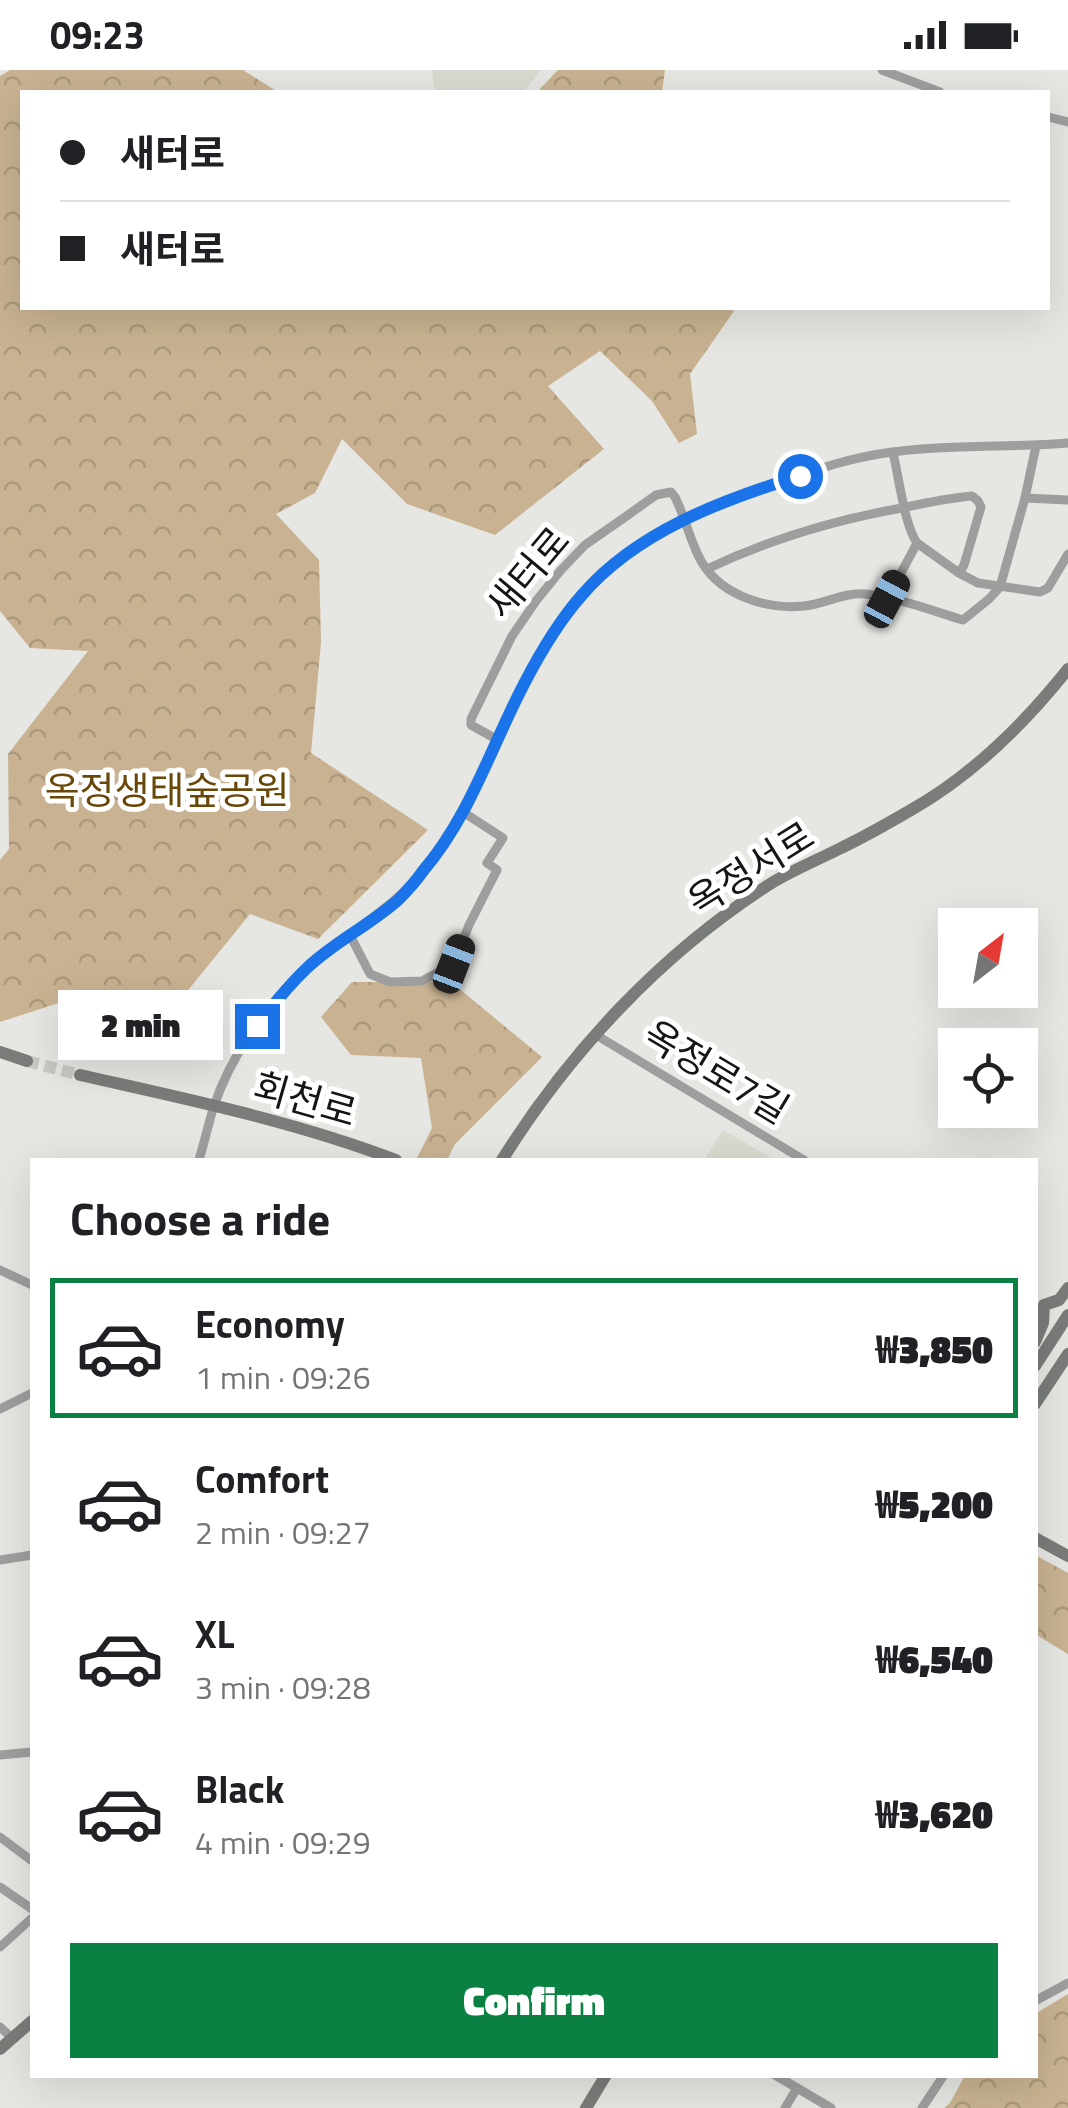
<!DOCTYPE html>
<meta charset="utf-8">
<style>
:root{--surface:#fff;--page:#f2f2f2;--text:#202124;--muted:#757577;--line:#e0e0e0;--accent:#0b8043}
body{margin:0;font-family:"Titillium Web","Noto Sans KR",sans-serif;background:var(--page);color:var(--text);height:100vh;display:flex;flex-direction:column;font-size:38px;white-space:nowrap}
*{box-sizing:border-box;margin:0}
p{font-size:32px;color:var(--muted)}
.icon{flex:none;width:55px;height:55px;fill:none;stroke:currentColor;stroke-width:2;stroke-linecap:round;stroke-linejoin:round}
.map{position:relative;flex:1;overflow:hidden}
.details{position:absolute;left:30px;top:1088px;width:1008px;height:920px;display:flex;flex-direction:column;background:var(--surface);border-radius:0px;box-shadow:0 10px 40px #0002}
.details>*{flex:none}
.banner{position:absolute;left:20px;top:20px;width:1030px;height:220px;border-radius:0px;box-shadow:0 10px 40px #0002;display:grid;align-content:center;height:220px;padding:0 40px;background:var(--surface)}
.needle{width:65px;rotate:31deg}
.controls{position:absolute;left:938px;top:838px;display:grid;gap:20px}
.controls a{display:grid;place-items:center;width:100px;height:100px;border-radius:0px;background:var(--surface);box-shadow:0 10px 40px #0002;font-size:50px}
.end{position:absolute;width:45px;height:45px;margin:-22px;border:12px solid #1a73e8;background:#fff;box-shadow:0 0 0 5px #fff}
.from{border-radius:50%}
.bubble{position:absolute;height:70px;border-radius:0px;background:var(--surface);box-shadow:0 10px 40px #0002;font-size:32px;font-weight:800;line-height:70px;text-align:center}
.car{position:absolute;width:30px;height:60px;margin:-30px -15px;border-radius:12px;box-shadow:0 0 8px 2px #0007;background:linear-gradient(#222 24%,#8ab4d8 0 40%,#222 0 76%,#8ab4d8 0 86%,#222 0)}
.banner b{display:flex;align-items:center;gap:35px;height:95px;font-size:38px}
.banner b+b{border-top:2px solid var(--line)}
.banner i{width:25px;height:25px;background:var(--text)}
ul{padding:0;list-style:none}
li{display:flex;align-items:center;gap:30px;height:140px;margin:0 20px 15px;padding:0 20px;border:5px solid transparent;border-radius:0px}
li div{flex:1}
li b{display:block;font-size:38px}
li em{font-style:normal;font-weight:800}
li.current{border-color:var(--accent)}
li>.icon{width:90px;height:90px;stroke-width:1.5}
h2{padding:0 40px;font-size:45px;line-height:120px}
.primary-button{display:flex;gap:20px;margin-top:auto;padding:20px 40px}
.primary-button a{flex:1;height:115px;border-radius:0px;background:var(--accent);color:#fff;font-size:40px;font-weight:800;line-height:115px;text-align:center}
.status{display:flex;justify-content:space-between;align-items:center;height:70px;padding:0 50px;background:var(--surface);direction:ltr}
.status svg{height:28px;fill:currentColor}
.map>svg:first-child{display:block}
</style>
<div class="status"><b>09:23</b><svg viewBox="0 0 49 12"><path d="M0 12V9h3v3zM5 12V6h3v6zM10 12V3h3v9zM15 12V0h3v12zM26 1h20v11H26zM47 4h2v5h-2z"/></svg></div>
<div class="map">
<svg width="1068" height="2038" viewBox="0 0 1068 2038">
<defs>
<pattern id="forest-crowns" width="20" height="18" patternUnits="userSpaceOnUse" patternTransform="scale(2.5)"><rect width="20" height="18" fill="#c8b291"/><path d="M2 6a3 3 0 1 1 6 0M12 15a3 3 0 1 1 6 0" fill="none" stroke="#ab987c"/></pattern>
</defs>
<rect width="100%" height="100%" fill="#e6e6e2"/>
<g fill="#d9dbd0">
<polygon points="432,0 541,0 524,22 435,22"/>
<polygon points="723,1060 775,1090 704,1090"/>
</g>
<g fill="url(#forest-crowns)">
<polygon points="10,0 243,0 278,22 22,22 22,238 726,238 734,241 690,304 697,364 679,373 652,331 600,281 548,316 604,379 495,465 407,434 342,369 315,423 276,444 319,490 321,572 311,683 428,760 318,869 250,844 163,951 118,980 74,928 0,952 0,790 9,779 8,684 88,581 30,578 0,541 0,6"/>
<polygon points="558,0 665,0 662,22 537,22"/>
<polygon points="352,912 451,912 542,987 455,1074 447,1090 416,1090 432,1058 421,988 351,985 321,947"/>
<polygon points="1035,1485 1068,1503 1068,1584 1035,1564"/>
<polygon points="1068,1924 1068,2038 944,2038 950,2033 965,2005 1035,2005 1035,1944"/>
</g>
<g fill="none" stroke-linecap="round" stroke-linejoin="round">
<polyline stroke="#c7c7c3" stroke-width="12" stroke-dasharray="12 6" stroke-linecap="butt" points="27,991 80,1005"/>
<g stroke="#9d9e9d" stroke-width="9">
<polyline points="882,0 940,22"/>
<polyline points="1048,47 1068,52"/>
<polyline points="1025,428 1068,430"/>
<path d="M707,499C770,469 834,450 902,438C925,433 949,428 972,426L978,431L981,437L964,495L959,503L917,473C904,454 899,407 893,383"/>
<polyline points="959,503 978,513 1040,522 1048,518 1068,484"/>
<polyline points="887,529 917,473"/>
<path d="M498,670L471,655V649L512,566L536,531L561,500L585,475L628,445L656,425L671,422L675,427C684,445 689,466 698,485C716,524 764,540 804,536C824,534 845,522 865,524C896,527 933,541 963,550L989,529L1000,517L1025,428L1036,376"/>
<polyline points="350,865 370,904 390,912 422,911 454,894 469,855 497,800 487,793 503,768 463,742"/>
<polyline points="596,965 804,1090"/>
<path d="M199,1090C204,1073 208,1056 213,1039C230,986 268,932 309,896C348,862 393,839 425,799C483,728 505,636 555,560C609,479 694,439 785,410C816,400 847,389 879,384C942,374 1006,378 1068,373"/>
<polyline points="0,1200 32,1215"/>
<polyline points="0,1339 32,1323"/>
<polyline points="0,1490 32,1485"/>
<polyline points="0,1685 32,1682"/>
<polyline points="0,1767 32,1791"/>
<polyline points="0,1817 32,1839"/>
<polyline points="0,1877 32,1848"/>
<polyline points="1035,1931 1068,1913"/>
<polyline points="0,1957 12,1968"/>
<polyline points="775,2005 831,2038"/>
<polyline points="785,2038 797,2018"/>
<polyline points="922,2038 944,2005"/>
</g>
<g stroke="#7a7c79" stroke-width="12">
<polyline points="0,982 27,991"/>
<path d="M80,1005C186,1029 294,1051 396,1090"/>
<path d="M502,1090C570,981 662,883 770,814C791,801 815,791 837,780C862,768 887,754 911,740C971,706 1025,653 1068,599"/>
<polyline points="1035,1272 1043,1253 1044,1235 1059,1230 1068,1218"/>
<polyline points="1035,1296 1068,1245"/>
<polyline points="1035,1334 1068,1284"/>
<polyline points="1035,1468 1068,1486"/>
<polyline points="0,1979 32,1951"/>
<polyline points="586,2038 606,2005"/>
</g>
</g>
<g fill="none" stroke-linecap="round" stroke-linejoin="round">
<path stroke="#1a73e8" stroke-width="12" d="M257,956C272,936 288,916 307,898C334,872 370,855 398,830C407,821 416,811 423,801C470,746 491,677 524,614C540,583 559,551 582,525C636,462 722,430 800,406"/>
</g>
<g text-anchor="middle" stroke-width="10" stroke-linejoin="round" paint-order="stroke">
<g font-size="38" fill="#151514" stroke="#fff">
<text transform="translate(528 503) rotate(-50)" y="13">새터로</text>
<text transform="translate(751 799) rotate(-32)" y="13">옥정서로</text>
<text transform="translate(716 1002) rotate(31)" y="13">옥정로7길</text>
<text transform="translate(305 1030) rotate(16)" y="13">회천로</text>
</g>
<g font-size="38" fill="#684707" stroke="#fff">
<text x="167" y="734">옥정생태숲공원</text>
</g>
</g>
</svg>
<div class="controls">
<a><svg class="needle" viewBox="-14 -14 28 28"><path d="M0-13l5 13h-10z" fill="#e53935"/><path d="M0 13l5-13h-10z" fill="#757577"/></svg></a>
<a><svg class="icon" aria-label="locate" viewBox="0 0 24 24"><circle cx="12" cy="12" r="6"/><path d="M12 2v4M12 18v4M2 12h4M18 12h4"/></svg></a>
</div>
<i class="end from" style="left:800px;top:406px"></i>
<i class="end" style="left:257px;top:956px"></i>
<div class="bubble" style="left:58px;top:920px;width:165px">2 min</div>
<i class="car" style="left:887px;top:529px;rotate:28deg"></i>
<i class="car" style="left:454px;top:894px;rotate:21deg"></i>
<div class="banner">
<b><i class="from"></i>새터로</b>
<b><i></i>새터로</b>
</div>
<section class="details">
<h2>Choose a ride</h2>
<ul>
<li class="current"><svg class="icon" aria-label="car" viewBox="0 0 24 24"><path d="M5 17H2v-5l4-1 3-4h7l3 4 3 1v5h-3M9 17h6M6 11h13"/><circle cx="7" cy="17" r="2"/><circle cx="17" cy="17" r="2"/></svg><div><b>Economy</b><p>1 min · 09:26</p></div><em>₩3,850</em></li>
<li><svg class="icon" aria-label="car" viewBox="0 0 24 24"><path d="M5 17H2v-5l4-1 3-4h7l3 4 3 1v5h-3M9 17h6M6 11h13"/><circle cx="7" cy="17" r="2"/><circle cx="17" cy="17" r="2"/></svg><div><b>Comfort</b><p>2 min · 09:27</p></div><em>₩5,200</em></li>
<li><svg class="icon" aria-label="car" viewBox="0 0 24 24"><path d="M5 17H2v-5l4-1 3-4h7l3 4 3 1v5h-3M9 17h6M6 11h13"/><circle cx="7" cy="17" r="2"/><circle cx="17" cy="17" r="2"/></svg><div><b>XL</b><p>3 min · 09:28</p></div><em>₩6,540</em></li>
<li><svg class="icon" aria-label="car" viewBox="0 0 24 24"><path d="M5 17H2v-5l4-1 3-4h7l3 4 3 1v5h-3M9 17h6M6 11h13"/><circle cx="7" cy="17" r="2"/><circle cx="17" cy="17" r="2"/></svg><div><b>Black</b><p>4 min · 09:29</p></div><em>₩3,620</em></li>
</ul>
<div class="primary-button"><a>Confirm</a></div>
</section>
</div>
